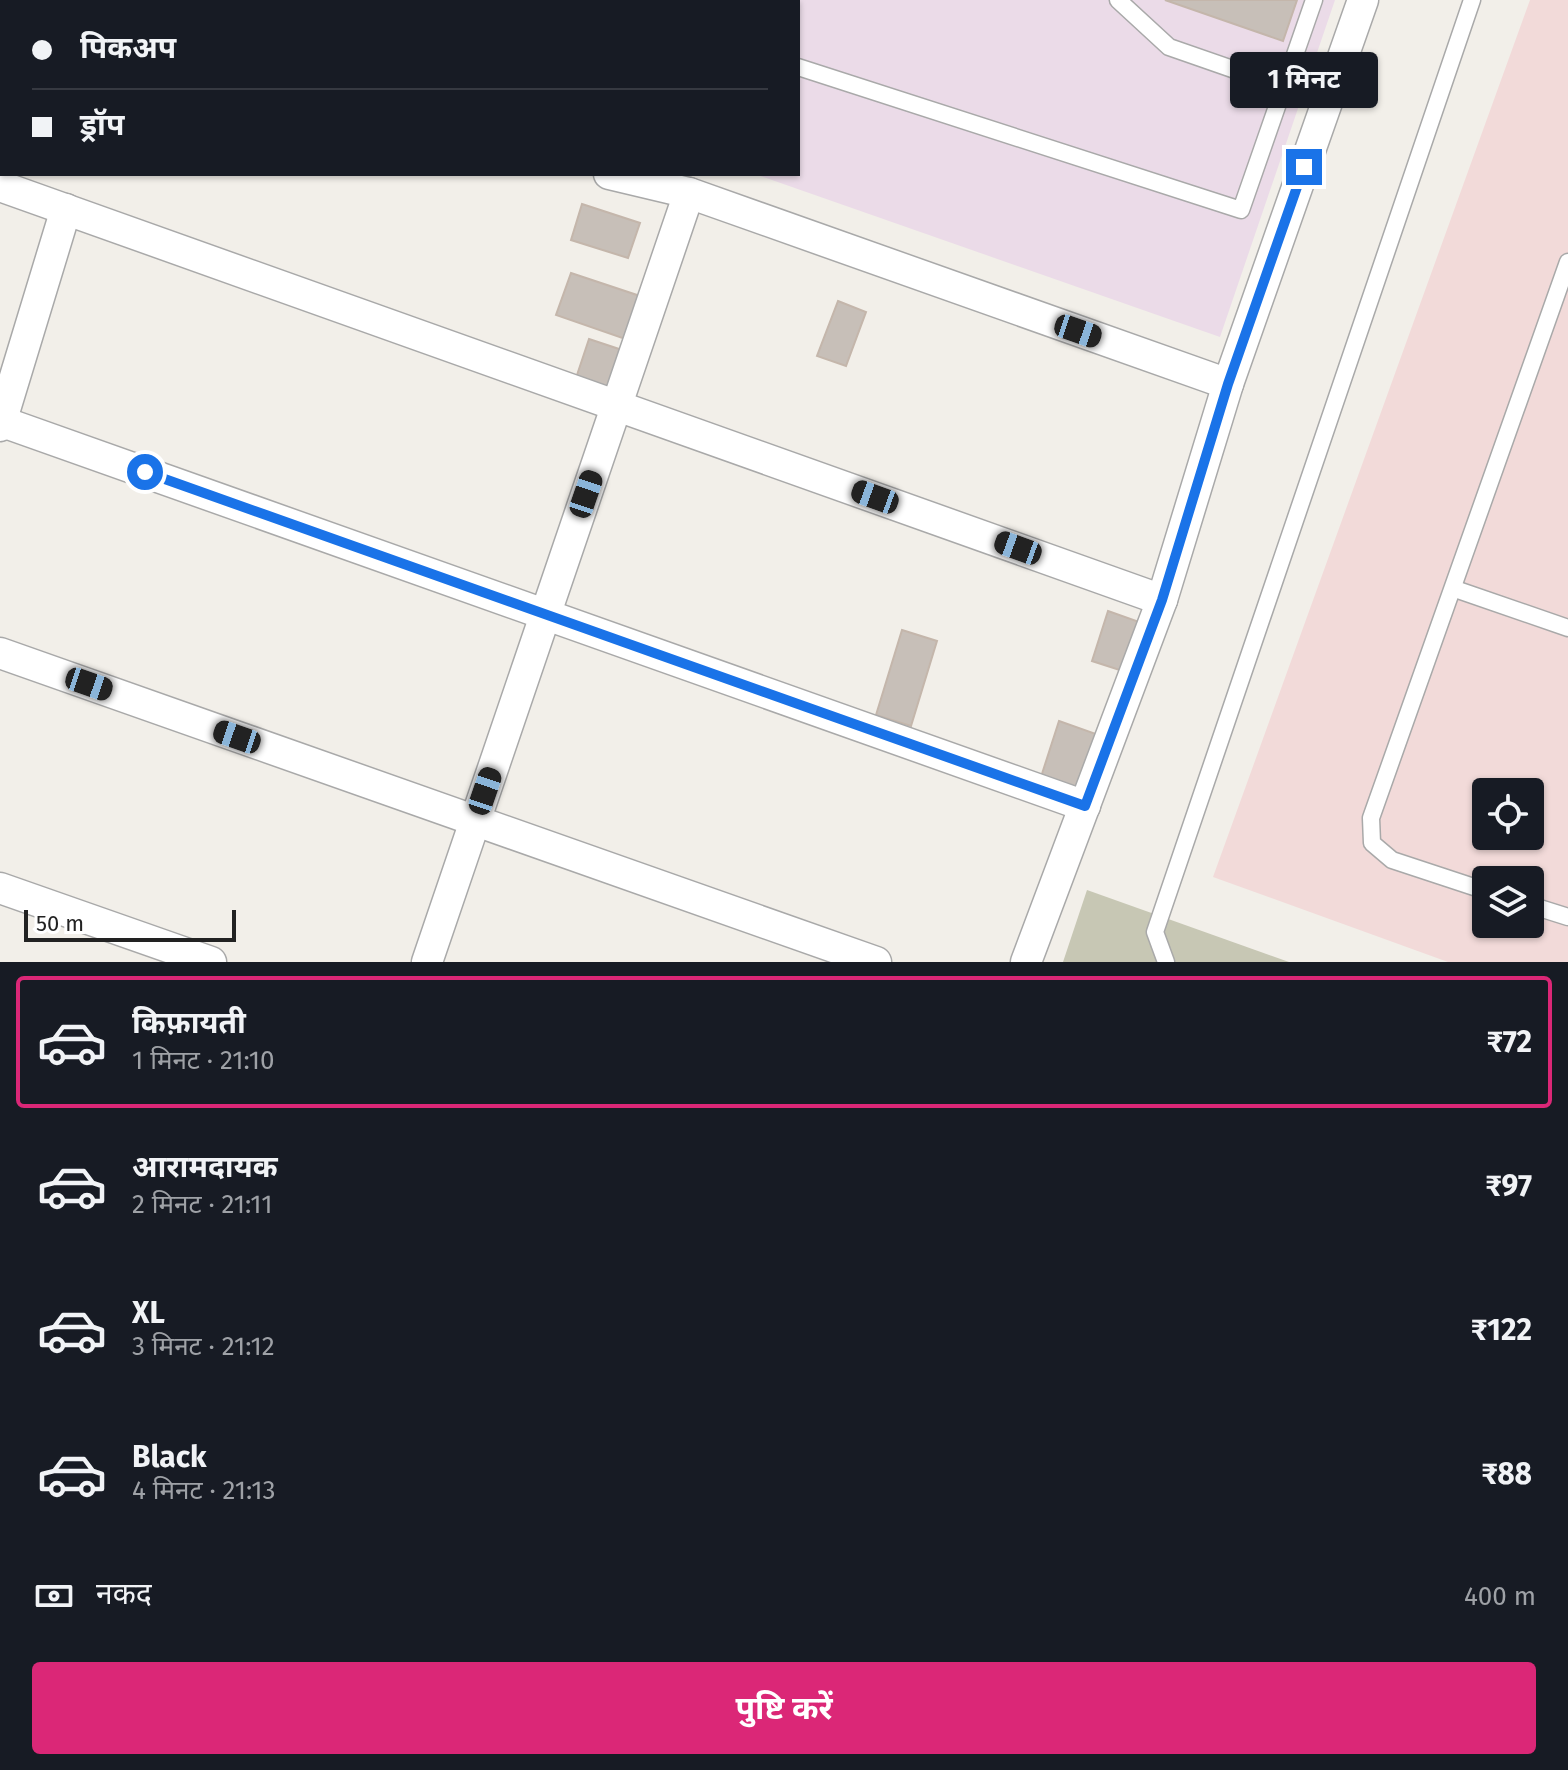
<!DOCTYPE html>
<html lang="hi">
<meta charset="utf-8">
<style>
:root{--surface:#171b24;--page:#20242c;--text:#f1f3f6;--muted:#9ea1a6;--line:#363941;--accent:#db2777}
body{margin:0;font-family:"Fira Sans","Noto Sans Devanagari",sans-serif;background:var(--page);color:var(--text);height:100vh;display:flex;flex-direction:column;font-size:30px;white-space:nowrap}
*{box-sizing:border-box;margin:0}
p{font-size:26px;color:var(--muted)}
.icon{flex:none;width:44px;height:44px;fill:none;stroke:currentColor;stroke-width:2;stroke-linecap:round;stroke-linejoin:round}
.map{position:relative;height:962px;overflow:hidden}
.sheet{display:flex;flex-direction:column;background:var(--surface);flex:1}
.sheet>*{flex:none}
.guide{position:absolute;left:0px;top:0px;width:800px;height:176px;box-shadow:0 2px 6px #0004;display:grid;align-content:center;height:176px;padding:0 32px;background:var(--surface)}
.buttons{position:absolute;left:1472px;top:778px;display:grid;gap:16px}
.buttons a{display:grid;place-items:center;width:72px;height:72px;border-radius:8px;background:var(--surface);box-shadow:0 2px 6px #0004;font-size:40px}
.scale{position:absolute;left:24px;bottom:20px;width:212px;box-sizing:border-box;padding-left:8px;border:4px solid #222;border-top:0;font-size:22px;line-height:28px;white-space:nowrap;color:#222;-webkit-text-stroke:6px #fff;paint-order:stroke}
.end{position:absolute;width:36px;height:36px;margin:-18px;border:10px solid #1a73e8;background:#fff;box-shadow:0 0 0 4px #fff}
.from{border-radius:50%}
.bubble{position:absolute;height:56px;border-radius:8px;background:var(--surface);box-shadow:0 2px 6px #0004;font-size:26px;font-weight:700;line-height:56px;text-align:center}
.car{position:absolute;width:24px;height:48px;margin:-24px -12px;border-radius:10px;box-shadow:0 0 6px 2px #0007;background:linear-gradient(#222 24%,#8ab4d8 0 40%,#222 0 76%,#8ab4d8 0 86%,#222 0)}
.guide b{display:flex;align-items:center;gap:28px;height:76px;font-size:30px}
.guide b+b{border-top:2px solid var(--line)}
.guide i{width:20px;height:20px;background:var(--text)}
ul{padding:14px 0 0;list-style:none}
li{display:flex;align-items:center;gap:24px;height:132px;margin:0 16px 12px;padding:0 16px;border:4px solid transparent;border-radius:8px}
li div{flex:1}
li b{display:block;font-size:30px}
li em{font-style:normal;font-weight:700}
li.on{border-color:var(--accent)}
li>.icon{width:72px;height:72px;stroke-width:1.5}
.pay{display:flex;align-items:center;gap:20px;height:88px;padding:0 32px;font-size:30px}
.pay p{margin-inline-start:auto}
.primary-button{display:flex;gap:16px;margin-top:auto;padding:16px 32px}
.primary-button a{flex:1;height:92px;border-radius:8px;background:var(--accent);color:#fff;font-size:32px;font-weight:700;line-height:92px;text-align:center}
.map>svg:first-child{display:block}
</style>
<div class="map">
<svg width="1568" height="962" viewBox="0 0 1568 962">
<rect width="100%" height="100%" fill="#f2efe9"/>
<path fill="#f2dad9" fill-rule="evenodd" d="M1530,0H1568V962H1448L1213,877ZM1486,792H1530V836H1486ZM1486,880H1530V924H1486Z"/>
<polygon fill="#ebdbe8" points="261,0 1335,0 1220,337 755,174 798,174 798,2"/>
<polygon fill="#c7c7b4" points="1087,890 1289,962 1063,962"/>
<g fill="#c7bfb8" stroke="#c4b6ab" stroke-width="2">
<polygon points="1165,0 1297,0 1283,41"/>
<polygon points="582,204 640,223 628,258 571,240"/>
<polygon points="571,273 649,299 634,342 556,315"/>
<polygon points="838,301 866,312 846,366 817,356"/>
<polygon points="589,339 622,350 609,389 576,378"/>
<polygon points="1108,611 1145,624 1129,673 1092,661"/>
<polygon points="902,630 937,641 911,726 876,715"/>
<polygon points="1059,721 1096,734 1077,792 1040,780"/>
</g>
<g fill="none" stroke-linecap="round" stroke-linejoin="round">
<defs>
<g id="service">
<polyline points="592,0 598,2"/>
<polyline points="1118,0 1169,47 1284,87"/>
<polyline points="798,67 1241,210 1314,0"/>
<polyline points="1455,589 1568,628"/>
<polyline points="1486,891 1392,860 1372,843 1371,818 1568,262"/>
<polyline points="1530,905 1568,917"/>
<polyline points="1166,962 1155,932 1472,0"/>
</g>
<g id="minor">
<polyline points="134,0 140,2"/>
<polyline points="609,174 689,193 1228,384"/>
<polyline points="0,186 1162,600"/>
<polyline points="0,421 1085,806"/>
<polyline points="0,426 66,209"/>
<polyline points="0,653 876,962"/>
<polyline points="0,888 211,962"/>
<polyline points="427,962 689,193"/>
<polyline points="1026,962 1162,600 1228,384 1363,0"/>
</g>
</defs>
<use href="#service" stroke="#a9a9a9" stroke-width="19"/>
<use href="#minor" stroke="#a9a9a9" stroke-width="33"/>
<use href="#service" stroke="#fff" stroke-width="16"/>
<use href="#minor" stroke="#fff" stroke-width="30"/>
</g>
<g fill="none" stroke-linecap="round" stroke-linejoin="round">
<polyline stroke="#1a73e8" stroke-width="10" points="145,472 1085,806 1162,600 1228,384 1304,167"/>
</g>
</svg>
<div class="buttons">
<a><svg class="icon" aria-label="locate" viewBox="0 0 24 24"><circle cx="12" cy="12" r="6"/><path d="M12 2v4M12 18v4M2 12h4M18 12h4"/></svg></a>
<a><svg class="icon" aria-label="layers" viewBox="0 0 24 24"><path d="M12 4l9 5-9 5-9-5zM3 14l9 5 9-5"/></svg></a>
</div>
<div class="scale">50 m</div>
<i class="end from" style="left:145px;top:472px"></i>
<i class="end" style="left:1304px;top:167px"></i>
<div class="bubble" style="left:1230px;top:52px;width:148px">1 मिनट</div>
<i class="car" style="left:1078px;top:331px;rotate:109deg"></i>
<i class="car" style="left:586px;top:494px;rotate:19deg"></i>
<i class="car" style="left:875px;top:497px;rotate:290deg"></i>
<i class="car" style="left:1018px;top:548px;rotate:290deg"></i>
<i class="car" style="left:89px;top:684px;rotate:109deg"></i>
<i class="car" style="left:237px;top:737px;rotate:289deg"></i>
<i class="car" style="left:485px;top:791px;rotate:19deg"></i>
<div class="guide">
<b><i class="from"></i>पिकअप</b>
<b><i></i>ड्रॉप</b>
</div>
</div>
<section class="sheet">
<ul>
<li class="on"><svg class="icon" aria-label="car" viewBox="0 0 24 24"><path d="M5 17H2v-5l4-1 3-4h7l3 4 3 1v5h-3M9 17h6M6 11h13"/><circle cx="7" cy="17" r="2"/><circle cx="17" cy="17" r="2"/></svg><div><b>किफ़ायती</b><p>1 मिनट · 21:10</p></div><em>₹72</em></li>
<li><svg class="icon" aria-label="car" viewBox="0 0 24 24"><path d="M5 17H2v-5l4-1 3-4h7l3 4 3 1v5h-3M9 17h6M6 11h13"/><circle cx="7" cy="17" r="2"/><circle cx="17" cy="17" r="2"/></svg><div><b>आरामदायक</b><p>2 मिनट · 21:11</p></div><em>₹97</em></li>
<li><svg class="icon" aria-label="car" viewBox="0 0 24 24"><path d="M5 17H2v-5l4-1 3-4h7l3 4 3 1v5h-3M9 17h6M6 11h13"/><circle cx="7" cy="17" r="2"/><circle cx="17" cy="17" r="2"/></svg><div><b>XL</b><p>3 मिनट · 21:12</p></div><em>₹122</em></li>
<li><svg class="icon" aria-label="car" viewBox="0 0 24 24"><path d="M5 17H2v-5l4-1 3-4h7l3 4 3 1v5h-3M9 17h6M6 11h13"/><circle cx="7" cy="17" r="2"/><circle cx="17" cy="17" r="2"/></svg><div><b>Black</b><p>4 मिनट · 21:13</p></div><em>₹88</em></li>
</ul>
<div class="pay"><svg class="icon" aria-label="cash" viewBox="0 0 24 24"><path d="M3 7h18v10H3z"/><circle cx="12" cy="12" r="2"/></svg>नकद<p>400 m</p></div>
<div class="primary-button"><a>पुष्टि करें</a></div>
</section>
